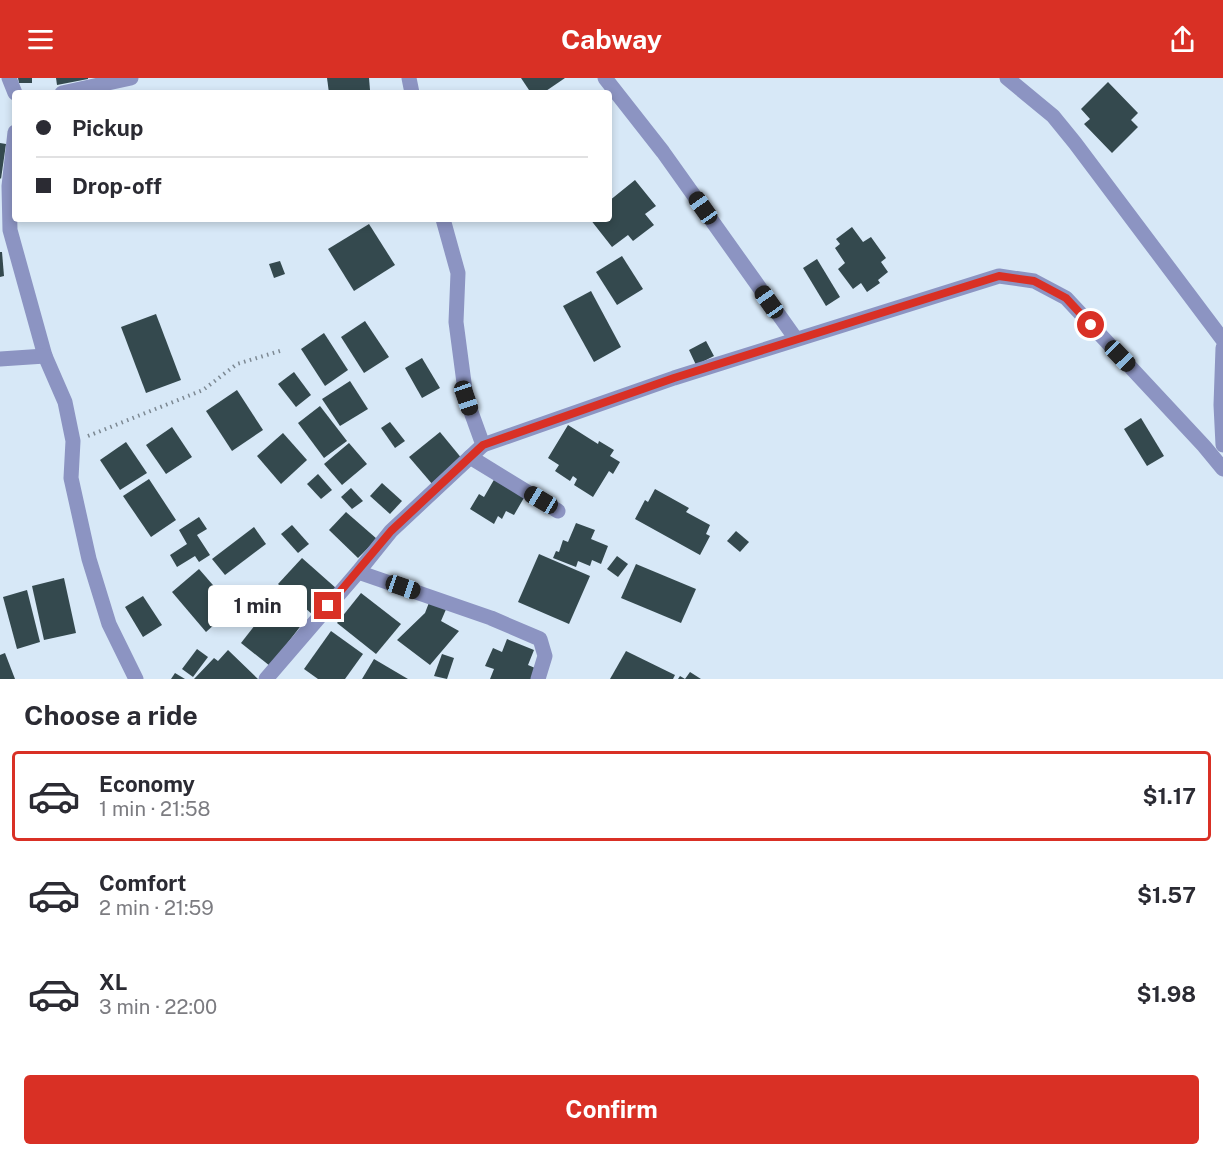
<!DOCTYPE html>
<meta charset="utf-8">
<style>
:root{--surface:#fff;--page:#f7f7f7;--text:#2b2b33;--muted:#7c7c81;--line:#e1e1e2;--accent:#d93025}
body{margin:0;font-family:"Public Sans",sans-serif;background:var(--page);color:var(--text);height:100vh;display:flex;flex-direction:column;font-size:22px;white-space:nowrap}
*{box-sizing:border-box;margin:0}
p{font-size:20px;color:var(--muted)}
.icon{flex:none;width:33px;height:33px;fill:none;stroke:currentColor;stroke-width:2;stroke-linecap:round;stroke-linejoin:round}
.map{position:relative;height:601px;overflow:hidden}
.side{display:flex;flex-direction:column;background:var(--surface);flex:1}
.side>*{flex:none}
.top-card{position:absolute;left:12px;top:12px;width:600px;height:132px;border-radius:6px;box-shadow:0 3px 9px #0003;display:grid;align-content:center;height:132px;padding:0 24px;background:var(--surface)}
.end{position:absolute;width:27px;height:27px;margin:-14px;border:8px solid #d93025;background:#fff;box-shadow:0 0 0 3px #fff}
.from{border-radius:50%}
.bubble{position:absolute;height:42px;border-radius:6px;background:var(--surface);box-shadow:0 3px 9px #0003;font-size:20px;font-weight:700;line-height:42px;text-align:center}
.car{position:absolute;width:18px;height:36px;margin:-18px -9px;border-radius:8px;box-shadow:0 0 4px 2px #0007;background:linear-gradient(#222 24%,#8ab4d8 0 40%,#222 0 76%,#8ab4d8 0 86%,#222 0)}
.top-card b{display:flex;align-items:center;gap:21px;height:57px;font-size:22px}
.top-card b+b{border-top:2px solid var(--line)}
.top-card i{width:15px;height:15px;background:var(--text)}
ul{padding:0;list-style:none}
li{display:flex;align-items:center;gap:18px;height:90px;margin:0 12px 9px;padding:0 12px;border:3px solid transparent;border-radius:6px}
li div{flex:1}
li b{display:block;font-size:22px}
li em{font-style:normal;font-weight:700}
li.current{border-color:var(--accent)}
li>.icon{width:54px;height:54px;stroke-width:1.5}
h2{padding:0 24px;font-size:27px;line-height:72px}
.primary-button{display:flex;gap:12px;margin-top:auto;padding:12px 24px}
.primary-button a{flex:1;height:69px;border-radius:6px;background:var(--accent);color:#fff;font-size:24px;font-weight:700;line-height:69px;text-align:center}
header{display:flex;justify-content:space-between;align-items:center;height:78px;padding:0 24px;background:var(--accent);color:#fff;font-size:27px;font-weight:700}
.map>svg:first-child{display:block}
</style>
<header><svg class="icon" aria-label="menu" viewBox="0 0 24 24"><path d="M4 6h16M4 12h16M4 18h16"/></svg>Cabway<svg class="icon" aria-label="share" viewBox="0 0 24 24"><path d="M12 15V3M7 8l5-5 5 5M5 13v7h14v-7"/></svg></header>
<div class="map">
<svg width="1223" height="601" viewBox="0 0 1223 601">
<rect width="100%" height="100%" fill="#d7e8f7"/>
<g fill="#34494e">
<polygon points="18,0 32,0 32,5 19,5"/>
<polygon points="56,0 88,0 88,1 57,7"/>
<polygon points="327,0 369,0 370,12 350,15 329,15"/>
<polygon points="521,0 565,0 543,15 531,15"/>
<polygon points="1108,4 1138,35 1131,42 1138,49 1112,75 1084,46 1090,41 1081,31"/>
<polygon points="0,65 6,66 1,101 0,100"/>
<polygon points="635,102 656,128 645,136 654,147 633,163 628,157 612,169 590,141 609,141 609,123"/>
<polygon points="369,146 395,187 354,213 328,171"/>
<polygon points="852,149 863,164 871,159 886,180 881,184 888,194 878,202 880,205 867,214 861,205 853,211 838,191 845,185 835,170 840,166 836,161"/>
<polygon points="0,174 2,174 4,198 0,199"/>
<polygon points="622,178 643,211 617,227 596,194"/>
<polygon points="817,181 840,219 826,228 803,190"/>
<polygon points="280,183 285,196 274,200 269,186"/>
<polygon points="591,213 621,269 594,284 563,228"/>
<polygon points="156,236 181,302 146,315 121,249"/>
<polygon points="365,243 389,279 364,295 341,259"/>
<polygon points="324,255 348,292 325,308 301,271"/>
<polygon points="706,263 714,278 696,287 689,272"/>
<polygon points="422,280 440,310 422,320 405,290"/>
<polygon points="294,294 311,317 296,329 278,306"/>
<polygon points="350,303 368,331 340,348 322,321"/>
<polygon points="237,312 263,352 232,373 206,333"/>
<polygon points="320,328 347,363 324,380 298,345"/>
<polygon points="1141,340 1164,378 1147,388 1124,351"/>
<polygon points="390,344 405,363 395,370 381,350"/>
<polygon points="568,347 598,366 599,363 614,372 610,378 620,384 613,396 609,393 593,419 574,407 577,401 573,398 570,403 555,393 559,387 548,380"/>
<polygon points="172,349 192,379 166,396 146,367"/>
<polygon points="440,354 463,382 433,407 409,379"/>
<polygon points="283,355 307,382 281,406 257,378"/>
<polygon points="126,364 147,395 120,412 100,382"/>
<polygon points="349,365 367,386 342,407 324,386"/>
<polygon points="318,396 332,412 321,421 307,406"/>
<polygon points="495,400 525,418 514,437 506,433 502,441 498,438 494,446 470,431 479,416 484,419"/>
<polygon points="149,401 176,442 151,459 123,418"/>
<polygon points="382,405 402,423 390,436 370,418"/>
<polygon points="351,410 363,423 352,431 341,419"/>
<polygon points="655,411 689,430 686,434 710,447 706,456 710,458 700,477 635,441 645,422 648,424"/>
<polygon points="346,434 377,461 358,480 329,452"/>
<polygon points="199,439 207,451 197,457 210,477 199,484 195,478 177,489 170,477 187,466 179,452"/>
<polygon points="576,445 595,452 591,461 608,468 601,486 592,482 590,488 578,483 576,489 553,480 556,473 559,474 563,462 568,464"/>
<polygon points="292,447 309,466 298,475 281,456"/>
<polygon points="254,449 266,466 225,497 212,481"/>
<polygon points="736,453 749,464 740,474 727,463"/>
<polygon points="539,476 590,498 569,546 518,524"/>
<polygon points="617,478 628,486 618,499 607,491"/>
<polygon points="302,480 337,511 313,537 278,506"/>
<polygon points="636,486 696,511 681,545 621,520"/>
<polygon points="199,491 233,530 206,554 172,514"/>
<polygon points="64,500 76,555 44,562 32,508"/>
<polygon points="27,512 40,564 17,571 3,519"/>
<polygon points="361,515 401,546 376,576 337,545"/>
<polygon points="143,518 162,547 143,559 125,529"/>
<polygon points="277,519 306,541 270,588 241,565"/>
<polygon points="430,522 447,529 441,543 459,553 430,587 397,562 425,535"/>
<polygon points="331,553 363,576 345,601 318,601 304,591"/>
<polygon points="507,561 534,572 528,587 535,590 531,601 490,601 494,591 485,588 493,570 502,574"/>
<polygon points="197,571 208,579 193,599 182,591"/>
<polygon points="228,572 258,601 194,601 214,580 218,583"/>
<polygon points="626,573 675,597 673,601 610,601"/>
<polygon points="5,575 15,601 0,601 0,577"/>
<polygon points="442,576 454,580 447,601 434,598"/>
<polygon points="374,581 408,601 362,601"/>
<polygon points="690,594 701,601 678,601 680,598 685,601"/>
<polygon points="175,595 185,601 171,601"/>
</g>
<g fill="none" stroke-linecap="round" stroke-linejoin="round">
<polyline stroke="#7d8993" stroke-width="4" stroke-dasharray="1.5 4.5" stroke-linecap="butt" points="88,358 203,312 237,286 280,273"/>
<g stroke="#8c94c2" stroke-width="15">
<polyline points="9,0 15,15"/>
<polyline points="409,0 412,15"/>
<polyline points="605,0 663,74 796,261"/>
<polyline points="1007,0 1053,38 1075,65 1223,262"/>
<polyline points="62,15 131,0"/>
<polyline points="15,54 9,108 10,152 45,278 65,324 73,363 71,400 89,481 109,546 136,601"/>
<polyline points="1223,270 1221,327 1223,367"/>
<polyline points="0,281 45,278"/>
<polyline points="483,367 674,300 999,198 1034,203 1066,220 1204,368 1223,391"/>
<polyline points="470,379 558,433"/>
<polyline points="358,494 491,540 540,561 545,578 538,601"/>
<polyline points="266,601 358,494 391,453 483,367 466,320 456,244 458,195 443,141"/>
</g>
</g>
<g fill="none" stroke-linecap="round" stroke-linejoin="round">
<polyline stroke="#d93025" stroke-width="8" points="328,528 391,453 483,367 674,300 999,198 1034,203 1066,220 1091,247"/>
</g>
</svg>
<i class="end from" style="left:1091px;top:247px"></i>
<i class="end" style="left:328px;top:528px"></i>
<div class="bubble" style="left:208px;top:507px;width:99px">1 min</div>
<i class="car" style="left:703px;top:130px;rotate:325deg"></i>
<i class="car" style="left:769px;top:224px;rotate:325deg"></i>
<i class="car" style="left:1120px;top:278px;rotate:136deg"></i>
<i class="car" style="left:466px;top:320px;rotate:161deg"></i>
<i class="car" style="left:541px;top:422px;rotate:301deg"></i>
<i class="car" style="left:403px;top:509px;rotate:109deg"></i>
<div class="top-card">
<b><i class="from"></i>Pickup</b>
<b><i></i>Drop-off</b>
</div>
</div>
<section class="side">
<h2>Choose a ride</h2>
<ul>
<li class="current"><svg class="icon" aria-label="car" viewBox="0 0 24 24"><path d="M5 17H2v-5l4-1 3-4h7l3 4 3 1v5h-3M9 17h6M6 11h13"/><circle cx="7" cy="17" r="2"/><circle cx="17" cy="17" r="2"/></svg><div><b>Economy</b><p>1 min · 21:58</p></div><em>$1.17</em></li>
<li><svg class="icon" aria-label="car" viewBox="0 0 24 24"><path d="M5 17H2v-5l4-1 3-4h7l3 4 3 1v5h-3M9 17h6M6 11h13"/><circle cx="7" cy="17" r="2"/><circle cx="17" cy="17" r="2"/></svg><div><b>Comfort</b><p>2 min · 21:59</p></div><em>$1.57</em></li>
<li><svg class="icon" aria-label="car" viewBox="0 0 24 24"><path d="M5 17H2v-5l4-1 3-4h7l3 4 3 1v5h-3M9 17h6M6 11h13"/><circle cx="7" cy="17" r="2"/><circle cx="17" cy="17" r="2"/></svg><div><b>XL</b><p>3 min · 22:00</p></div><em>$1.98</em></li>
</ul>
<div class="primary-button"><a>Confirm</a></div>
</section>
